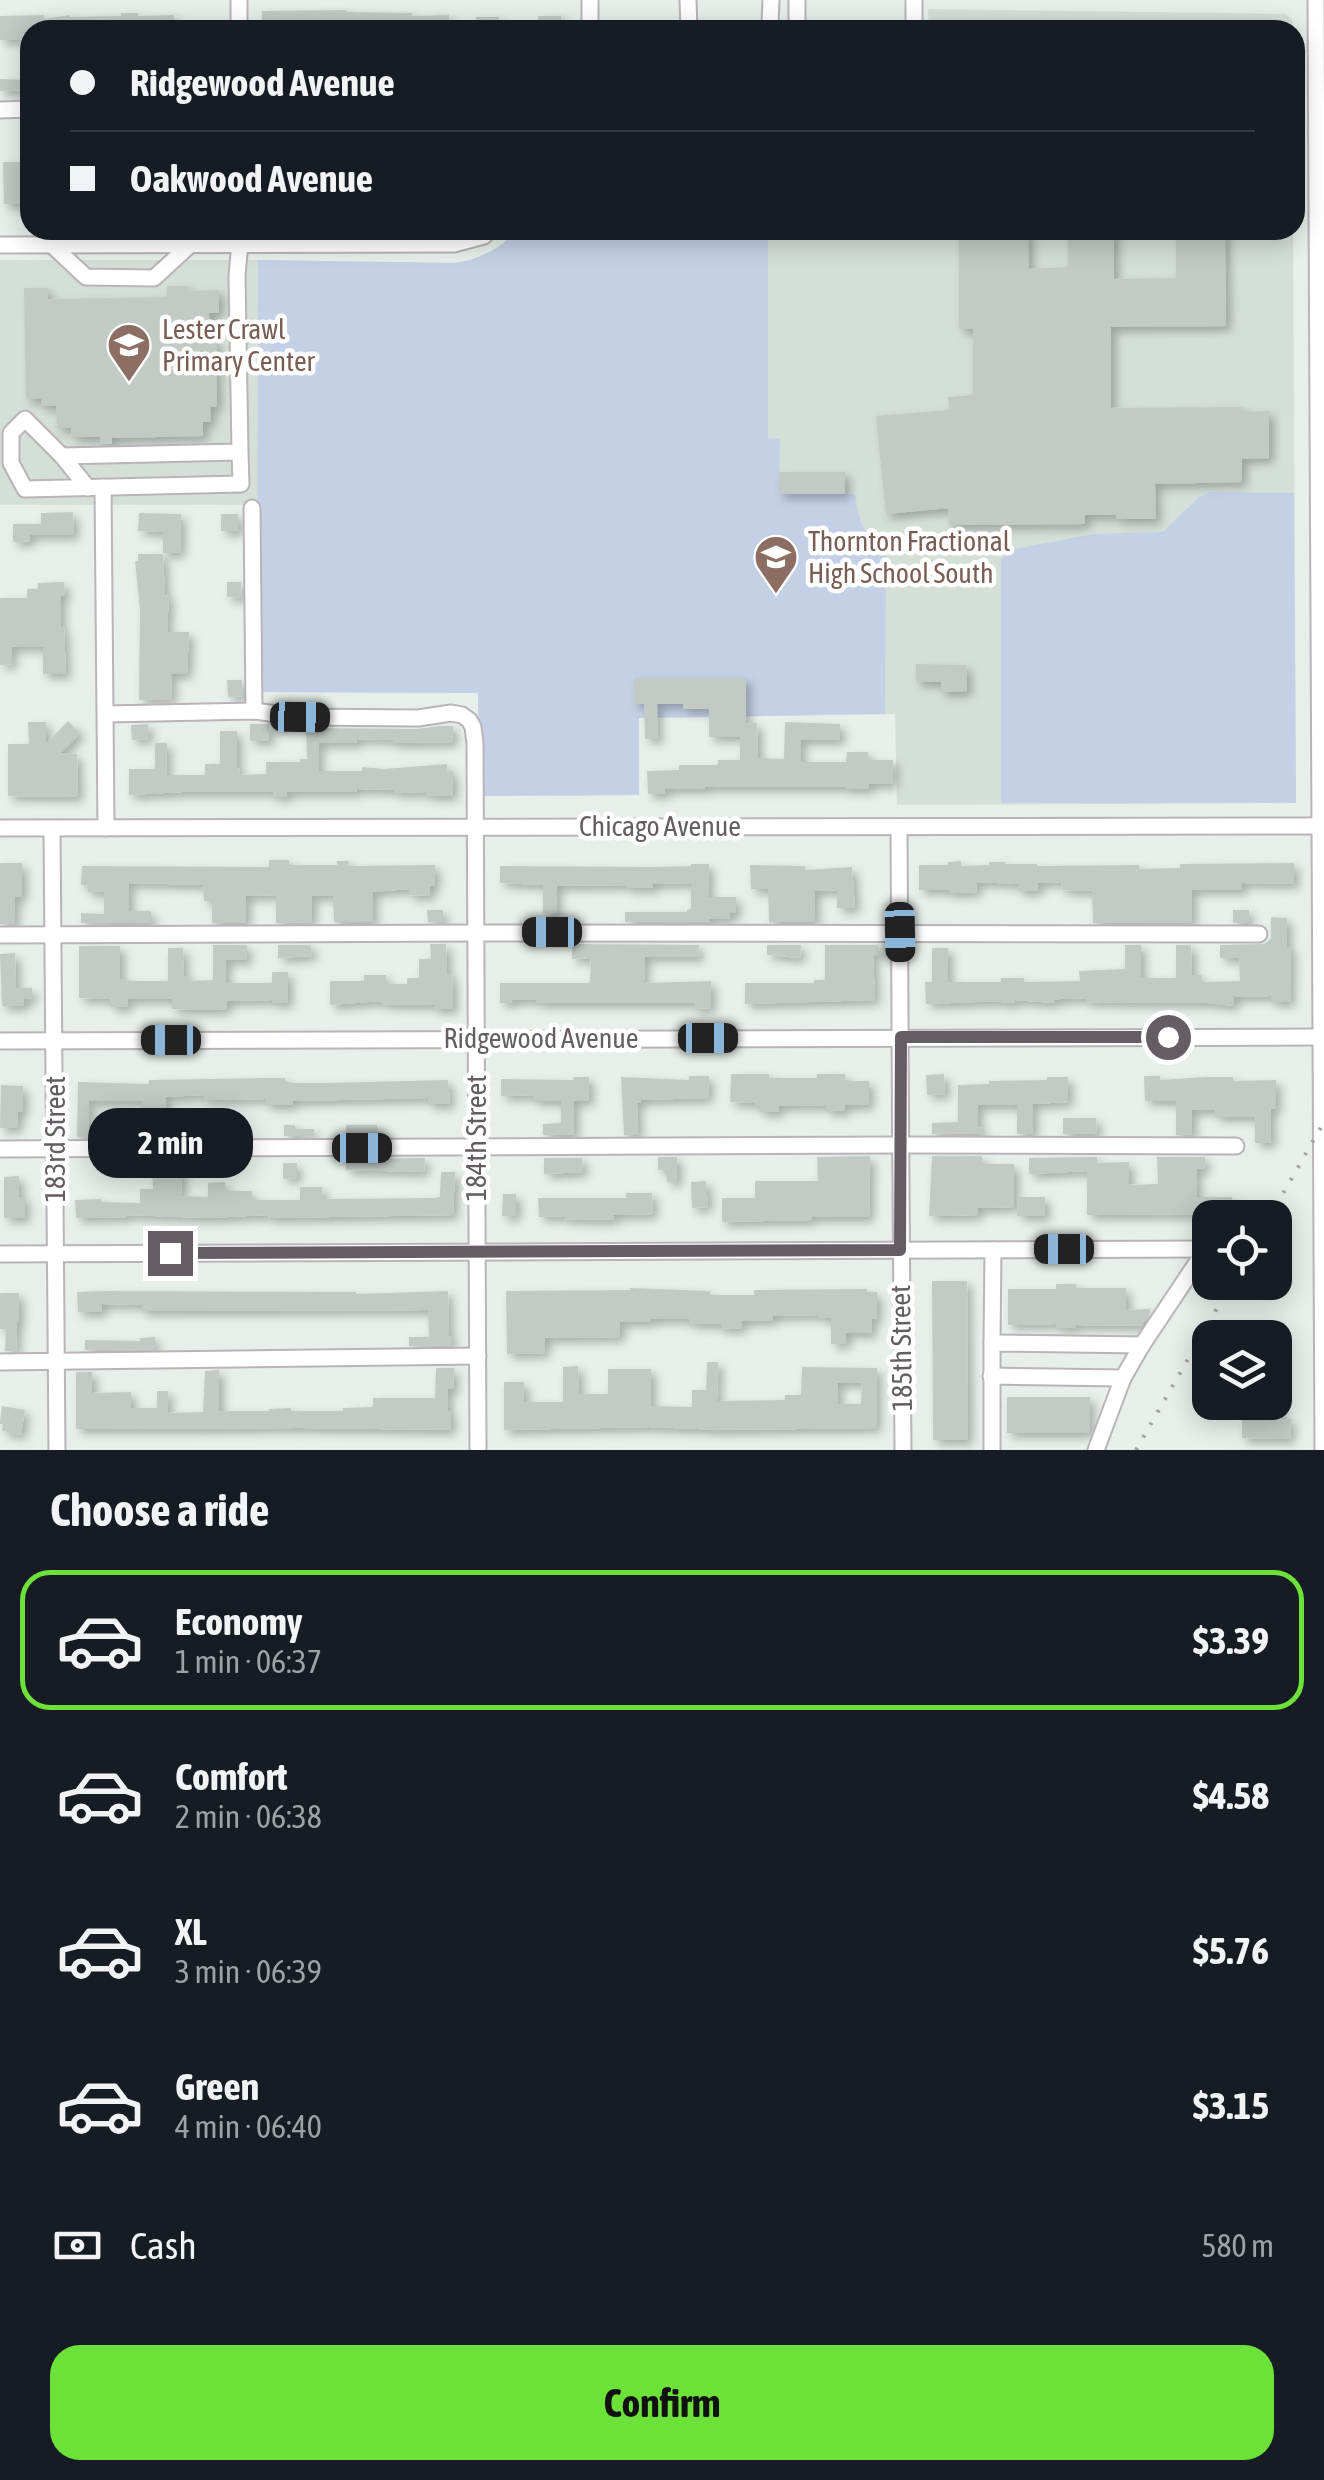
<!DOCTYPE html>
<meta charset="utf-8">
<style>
:root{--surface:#171b24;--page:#242831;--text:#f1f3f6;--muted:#9ea1a6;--line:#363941;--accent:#6ce13a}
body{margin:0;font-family:"Asap Condensed",sans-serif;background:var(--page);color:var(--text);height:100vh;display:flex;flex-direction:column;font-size:38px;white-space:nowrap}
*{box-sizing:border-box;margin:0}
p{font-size:32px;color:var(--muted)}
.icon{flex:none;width:55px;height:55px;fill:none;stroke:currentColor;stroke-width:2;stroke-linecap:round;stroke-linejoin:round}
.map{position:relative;height:1450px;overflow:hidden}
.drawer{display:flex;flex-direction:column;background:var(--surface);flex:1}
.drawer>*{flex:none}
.top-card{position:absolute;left:20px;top:20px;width:1285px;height:220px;border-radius:30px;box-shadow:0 5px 25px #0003;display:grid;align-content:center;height:220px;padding:0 50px;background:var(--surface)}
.buttons{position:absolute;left:1192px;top:1200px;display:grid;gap:20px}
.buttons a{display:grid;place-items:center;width:100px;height:100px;border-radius:20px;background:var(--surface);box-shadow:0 5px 25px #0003;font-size:50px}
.end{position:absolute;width:45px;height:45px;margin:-22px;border:12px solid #655d64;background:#fff;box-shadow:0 0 0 5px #fff}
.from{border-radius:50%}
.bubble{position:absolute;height:70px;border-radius:30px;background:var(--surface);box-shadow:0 5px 25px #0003;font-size:32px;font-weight:700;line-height:70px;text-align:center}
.car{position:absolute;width:30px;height:60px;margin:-30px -15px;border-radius:12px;box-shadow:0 0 8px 2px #0007;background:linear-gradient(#222 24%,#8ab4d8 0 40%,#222 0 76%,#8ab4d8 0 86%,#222 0)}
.top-card b{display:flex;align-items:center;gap:35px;height:95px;font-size:38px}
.top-card b+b{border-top:2px solid var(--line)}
.top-card i{width:25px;height:25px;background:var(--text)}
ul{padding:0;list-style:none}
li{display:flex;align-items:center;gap:30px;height:140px;margin:0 20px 15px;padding:0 30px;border:5px solid transparent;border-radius:30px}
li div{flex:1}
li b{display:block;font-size:38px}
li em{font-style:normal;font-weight:700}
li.selected{border-color:var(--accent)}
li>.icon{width:90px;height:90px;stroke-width:1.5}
h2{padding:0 50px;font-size:45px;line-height:120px}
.pay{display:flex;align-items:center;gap:25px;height:110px;padding:0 50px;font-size:38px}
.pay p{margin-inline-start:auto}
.action{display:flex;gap:20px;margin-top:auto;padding:20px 50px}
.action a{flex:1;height:115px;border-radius:30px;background:var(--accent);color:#111;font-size:40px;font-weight:700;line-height:115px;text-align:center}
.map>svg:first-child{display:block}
</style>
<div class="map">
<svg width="1324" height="1450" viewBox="0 0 1324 1450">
<defs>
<filter id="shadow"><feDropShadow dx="5" dy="5" stdDeviation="5" flood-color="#0004"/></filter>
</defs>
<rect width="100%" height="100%" fill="#e6efe9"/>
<g fill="#d4dfd8">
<polygon points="928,9 1286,14 1292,20 1292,30 929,30"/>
<polygon points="517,230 1293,230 1296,803 897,805 895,714 639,718 639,795 480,796 478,693 260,692 257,505 0,505 0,260 258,260 455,263 472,261 497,249"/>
</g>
<g fill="#c4d0e5">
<path d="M517,230H768V438L780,439L779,493L855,494C859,523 862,532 886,551L885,714L639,718V795L480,796L478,693L260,692L257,685L258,260L455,263C480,259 500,249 517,230Z"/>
<polygon points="1209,492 1294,493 1296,803 1001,803 1001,560 1008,551 1014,549 1094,534 1163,532 1198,498"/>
</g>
<g fill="#c2cac5" fill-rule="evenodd" filter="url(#shadow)">
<polygon points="347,10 347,12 412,13 412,16 449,15 450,30 262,30 262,11"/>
<polygon points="121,13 138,13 138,16 174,15 174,30 30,30 30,39 0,40 0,16 44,15 44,19 70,15 70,17 121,16"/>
<rect x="538" y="16" width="23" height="14"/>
<rect x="476" y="17" width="23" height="13"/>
<polygon points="0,79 30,80 30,90 0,91"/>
<polygon points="3,162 27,162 30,204 4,204"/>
<polygon points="959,230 1028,230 1029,269 1068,267 1068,230 1114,230 1114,279 1176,278 1176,230 1225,230 1226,326 1111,327 1111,408 1242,407 1242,412 1269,411 1269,458 1242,459 1242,482 1155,484 1156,519 1116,519 1116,515 1085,515 1085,524 949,525 948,508 886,514 876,416 949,410 948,397 973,395 973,329 959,329"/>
<polygon points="167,286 188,286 188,291 219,290 219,313 209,313 210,340 216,340 217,407 210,407 211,422 203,422 203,436 112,438 112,444 100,444 100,437 72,437 71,428 57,428 56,406 41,406 41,399 26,399 24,288 48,288 48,299 167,297"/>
<rect x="779" y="472" width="66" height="22"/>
<polygon points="73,512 74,535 30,535 30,541 13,542 13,524 41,524 41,513"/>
<polygon points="139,513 181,514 180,553 163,553 163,532 138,531"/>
<rect x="221" y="514" width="17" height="17"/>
<polygon points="138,554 163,554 165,596 169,595 167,632 189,632 187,674 171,674 172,699 139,700 140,609 135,561 138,561"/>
<polygon points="64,582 65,596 61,596 61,627 64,627 66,674 43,674 43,647 12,647 12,664 0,665 0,598 27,598 27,589 38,589 38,583"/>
<polygon points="227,582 241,582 242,598 227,597"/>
<polygon points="916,664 966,665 967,691 941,692 941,682 916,682"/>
<polygon points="634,678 746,678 746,723 757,723 758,758 784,759 785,722 840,724 840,740 801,740 801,762 846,762 847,752 868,752 868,760 893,760 892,784 869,784 869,789 846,789 846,787 705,787 705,789 665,789 665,794 648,794 647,771 679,770 679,765 718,765 718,760 740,760 740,737 709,737 709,709 683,709 683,704 657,704 658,739 645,739 644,704 634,704"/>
<polygon points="227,680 242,680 243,696 228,697"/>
<polygon points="68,721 80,733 61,753 77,754 78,797 8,796 8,744 29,744 28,722 46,722 46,744"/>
<polygon points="148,724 148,739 132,740 131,725"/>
<rect x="250" y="724" width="19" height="17"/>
<polygon points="440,726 453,726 453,742 393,743 393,740 357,739 357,743 319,743 319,771 362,771 362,767 384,769 447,764 447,772 453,771 453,796 426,796 426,792 395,793 394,790 357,789 356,792 287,792 287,797 273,797 273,792 182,792 129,795 129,769 155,769 155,743 167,743 166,775 205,775 205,764 220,764 220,731 237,731 237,769 239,768 240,775 266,774 266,762 300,762 300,759 307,759 306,728 418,729"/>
<polygon points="269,860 289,860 289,865 337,865 337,861 349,861 348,866 435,865 435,886 430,886 430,896 409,895 409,889 373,892 373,922 334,922 333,896 312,896 312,922 276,923 276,895 246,896 246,923 212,923 212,901 204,901 203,885 129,883 129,911 151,911 151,923 81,923 81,913 104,914 104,892 88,892 88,885 81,885 82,866 269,867"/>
<polygon points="961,861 961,866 989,865 989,862 1005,862 1005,864 1037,864 1037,866 1139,865 1139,869 1180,868 1180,864 1294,863 1294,884 1242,883 1242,890 1192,890 1192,923 1093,923 1092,891 1062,890 1061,882 1038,883 1038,891 1018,891 1018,884 976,882 977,892 949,893 949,890 919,890 919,865 948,865 948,862"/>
<polygon points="0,863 22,863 22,897 15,897 15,924 0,924"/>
<polygon points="691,864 709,864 708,897 736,897 736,913 730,913 730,919 709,919 709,922 625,922 625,912 687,912 687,910 691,909 691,883 653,884 653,888 627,888 627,885 557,886 557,914 543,913 543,885 500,883 500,866 653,867 691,866"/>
<polygon points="750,865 805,866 805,870 852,867 855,908 837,908 837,890 815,891 815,922 769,922 768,889 751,889"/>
<polygon points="427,910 443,910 443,922 428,922"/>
<rect x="1233" y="910" width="16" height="13"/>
<polygon points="1271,917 1287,918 1287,947 1291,947 1290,1002 1271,1002 1271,996 1234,997 1234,1006 1208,1003 1086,1002 1086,998 1061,999 1054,1000 1054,1003 1015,1000 1015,1003 1001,1003 1001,1001 926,1004 925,982 932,982 932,948 948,948 948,982 1001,982 1001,978 1024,978 1024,982 1080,981 1079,971 1125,969 1125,945 1141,945 1141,978 1176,978 1176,945 1191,945 1192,975 1201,975 1201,982 1240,981 1239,958 1220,958 1220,945 1264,944 1271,939"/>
<polygon points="430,944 446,944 447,974 452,974 453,1009 435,1009 435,1005 381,1004 381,1001 330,1005 330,981 364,981 364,975 386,975 386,984 407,984 407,978 419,978 419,959 431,959"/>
<polygon points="572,944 699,945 698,957 645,957 644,983 711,981 711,1008 694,1009 694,1003 536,1003 536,1000 512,1000 512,1003 500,1003 500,983 590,983 591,958 572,959"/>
<polygon points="213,945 247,945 247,960 226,960 226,983 272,983 272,972 288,972 288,1003 272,1003 272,1000 227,1001 227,1009 202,1010 172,1009 172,999 127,999 128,1007 110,1007 110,999 79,998 79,946 120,946 120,979 127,979 127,981 168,981 168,948 183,948 184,976 188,976 189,981 213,980"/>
<polygon points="278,945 311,945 312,956 278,958"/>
<polygon points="767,945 801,945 800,958 767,955"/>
<polygon points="825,945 878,945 878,955 873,955 875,1000 745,1004 745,983 814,983 814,980 825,980"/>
<polygon points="15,953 16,988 32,988 32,999 24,999 24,1006 2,1006 0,954"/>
<polygon points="731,1074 769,1074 769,1078 817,1078 817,1074 845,1074 845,1081 869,1081 869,1105 845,1105 845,1111 826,1111 826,1105 779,1106 779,1112 760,1112 760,1106 754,1106 754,1103 730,1102"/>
<polygon points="944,1074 945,1094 927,1095 926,1075"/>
<polygon points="689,1076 709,1076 708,1098 641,1100 640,1103 637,1103 638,1135 624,1135 621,1077 689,1080"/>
<polygon points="1144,1076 1160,1076 1160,1080 1205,1077 1233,1077 1233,1081 1276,1080 1276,1109 1271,1109 1271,1143 1255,1143 1255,1117 1215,1117 1215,1110 1192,1110 1192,1135 1176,1135 1176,1101 1145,1101"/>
<polygon points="574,1077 589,1077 589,1101 574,1101 574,1135 543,1135 543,1124 561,1123 561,1101 533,1101 533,1095 501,1096 501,1079 573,1080"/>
<polygon points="1047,1077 1068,1077 1068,1102 1033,1104 1033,1134 1017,1134 1017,1105 978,1105 978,1127 982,1127 982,1134 932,1134 932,1123 958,1122 958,1085 989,1084 989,1081 1047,1080"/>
<polygon points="267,1078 285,1078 285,1081 293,1083 323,1083 448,1080 450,1104 428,1104 428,1098 386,1099 293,1101 293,1105 266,1105 266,1099 204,1100 204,1095 166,1097 165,1114 155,1114 155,1137 137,1137 138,1126 142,1126 142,1101 89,1101 89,1129 94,1128 94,1137 77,1137 78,1082 149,1084 149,1080"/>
<polygon points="1,1085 23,1086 23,1112 18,1112 18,1128 0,1128"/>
<polygon points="1063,1118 1096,1118 1097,1134 1063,1134"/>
<polygon points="284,1125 295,1125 296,1129 314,1129 314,1136 284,1136"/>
<rect x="346" y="1125" width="31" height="11"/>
<polygon points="870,1156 869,1217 812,1217 812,1220 722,1222 722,1198 755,1198 755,1181 818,1181 817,1157"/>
<polygon points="932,1156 982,1156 982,1164 1014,1164 1014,1207 978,1208 978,1215 929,1216"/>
<polygon points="658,1157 677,1157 677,1182 667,1182 667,1170 658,1170"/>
<polygon points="1097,1157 1097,1163 1129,1162 1129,1185 1158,1184 1157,1157 1205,1157 1205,1169 1197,1169 1197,1197 1232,1197 1232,1214 1087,1215 1087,1171 1029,1174 1029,1158"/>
<polygon points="425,1158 424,1172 346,1170 346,1159"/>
<polygon points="544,1158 582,1158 583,1172 544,1174"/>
<polygon points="152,1160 182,1161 181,1196 208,1197 208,1183 225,1182 225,1191 252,1191 252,1200 300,1200 300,1187 322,1187 323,1199 434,1198 440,1197 441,1172 455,1172 453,1215 269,1218 268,1215 208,1218 127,1215 127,1217 76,1218 75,1200 101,1199 101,1202 140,1203 140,1189 153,1189"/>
<polygon points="283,1163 297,1163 297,1178 283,1179"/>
<polygon points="19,1176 19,1197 25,1197 25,1218 4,1218 4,1177"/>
<polygon points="706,1181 708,1207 692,1208 691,1182"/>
<polygon points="626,1193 652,1193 653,1214 614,1215 613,1220 564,1219 564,1216 539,1217 538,1198 626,1198"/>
<polygon points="503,1194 516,1194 516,1216 502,1216"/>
<rect x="1017" y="1197" width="28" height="19"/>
<polygon points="932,1281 967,1281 968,1440 933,1440"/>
<polygon points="1056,1284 1076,1284 1076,1288 1126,1288 1126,1310 1150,1309 1150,1313 1141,1326 1076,1325 1076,1328 1056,1328 1056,1324 1008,1325 1008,1289 1056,1289"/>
<polygon points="630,1288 710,1291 710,1295 754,1295 754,1290 867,1289 867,1292 877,1292 877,1318 872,1319 872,1333 846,1333 846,1344 831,1344 831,1318 818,1318 818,1315 773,1316 773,1320 742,1321 742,1328 721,1329 721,1324 689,1324 689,1319 651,1319 651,1322 620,1322 620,1337 545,1338 545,1353 507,1354 506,1291 630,1290"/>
<polygon points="103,1291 356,1292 356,1294 448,1291 449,1336 452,1336 452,1345 409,1346 409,1337 429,1337 428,1310 142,1311 142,1305 102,1304 102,1312 78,1312 77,1292"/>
<polygon points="0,1293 19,1293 19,1322 17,1322 16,1351 5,1351 6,1329 0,1329"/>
<polygon points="155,1337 155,1349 85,1350 85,1340 140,1341 140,1338"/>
<path d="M707,1362H718L717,1401L785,1400V1395H801L802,1367L877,1368L876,1428L721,1430L649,1427L504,1430V1382H524V1402H563V1367L578,1366L579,1394H608V1369H651V1406L692,1407V1390H706ZM838,1383H862L861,1404H838Z"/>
<polygon points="436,1368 454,1368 453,1389 448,1389 448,1411 451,1411 451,1430 301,1428 76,1429 76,1372 92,1372 92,1393 131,1392 131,1408 157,1408 157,1391 168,1391 168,1413 203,1412 205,1371 219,1370 219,1411 269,1411 269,1409 291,1408 291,1411 343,1411 343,1408 373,1407 373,1398 435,1398"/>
<rect x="1007" y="1397" width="83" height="36"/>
<polygon points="1246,1402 1281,1402 1281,1419 1291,1419 1290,1439 1242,1438 1242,1418 1246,1418"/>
<polygon points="2,1406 25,1410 21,1435 2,1431 3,1424 0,1424 0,1421"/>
</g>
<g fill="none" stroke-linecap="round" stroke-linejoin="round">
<defs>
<g id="minor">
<polyline points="239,0 239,30"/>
<polyline points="590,0 590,30"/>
<polyline points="688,0 689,30"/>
<polyline points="914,0 914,30"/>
<polyline points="1316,0 1323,1450"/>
<polyline points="767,30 770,25 771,0"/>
<polyline points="797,30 797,0"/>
<polyline points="0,110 30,109"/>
<polyline points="0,245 454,244 484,236 489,230"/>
<polyline points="52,245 86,277 154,278 191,244"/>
<polyline points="240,452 241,484 25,489 11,463 11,433 25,419 62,456 240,452 237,276 241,230"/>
<polyline points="62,456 88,488"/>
<polyline points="103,487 106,828"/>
<polyline points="252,508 254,711"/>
<polyline points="106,714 254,711 300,717 418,718 451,713 462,715 469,720 473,727 475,743 478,1450"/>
<path d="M899,827C901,1035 900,1242 903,1450"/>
<polyline points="0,828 1321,826"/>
<polyline points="52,828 57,1450"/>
<polyline points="0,935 475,933 1259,934"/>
<polyline points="0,1041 1321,1037"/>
<polyline points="0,1149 901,1145 1236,1146"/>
<polyline points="0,1254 1206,1249"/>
<polyline points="992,1343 993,1250"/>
<polyline points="0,1362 478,1356"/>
<polyline points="991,1376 1123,1378 1142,1345"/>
<polyline points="992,1450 992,1343 1142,1345 1206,1249"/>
<polyline points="1096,1450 1123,1378"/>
</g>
</defs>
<use href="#minor" stroke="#bab3b8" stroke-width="19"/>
<use href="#minor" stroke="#fff" stroke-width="15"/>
<g stroke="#a4a1a3" stroke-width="4" stroke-dasharray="2.5 12" stroke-linecap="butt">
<polyline points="1269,1218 1324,1122"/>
<polyline points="1136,1450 1232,1282"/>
</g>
</g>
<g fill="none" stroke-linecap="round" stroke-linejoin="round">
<polyline stroke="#655d64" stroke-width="12" points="170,1253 900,1250 901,1037 1168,1037"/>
</g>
<defs>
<symbol id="school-pin" viewBox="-11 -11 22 30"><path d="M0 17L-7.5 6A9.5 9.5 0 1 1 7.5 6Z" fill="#8d6e63" stroke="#fff"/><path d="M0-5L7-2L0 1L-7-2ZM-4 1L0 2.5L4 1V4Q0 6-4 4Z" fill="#fff"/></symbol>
</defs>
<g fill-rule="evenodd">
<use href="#school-pin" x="104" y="320" width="50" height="68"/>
<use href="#school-pin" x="751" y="532" width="50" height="68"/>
</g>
<g text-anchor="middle" stroke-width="9" stroke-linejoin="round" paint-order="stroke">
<g font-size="28" fill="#785e54" stroke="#fff" text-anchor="start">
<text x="162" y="339">Lester Crawl<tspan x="162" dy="32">Primary Center</tspan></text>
<text x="808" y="551">Thornton Fractional<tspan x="808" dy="32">High School South</tspan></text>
</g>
<g font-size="28" fill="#655d64" stroke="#fff">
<text x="660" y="836">Chicago Avenue</text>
<text x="541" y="1048">Ridgewood Avenue</text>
<text transform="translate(476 1138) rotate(-90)" y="10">184th Street</text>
<text transform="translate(55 1139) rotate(-90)" y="10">183rd Street</text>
<text transform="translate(901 1348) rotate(-91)" y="10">185th Street</text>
</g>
</g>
</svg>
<div class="buttons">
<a><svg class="icon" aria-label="locate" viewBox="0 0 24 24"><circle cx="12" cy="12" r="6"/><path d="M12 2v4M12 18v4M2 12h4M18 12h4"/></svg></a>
<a><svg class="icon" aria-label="layers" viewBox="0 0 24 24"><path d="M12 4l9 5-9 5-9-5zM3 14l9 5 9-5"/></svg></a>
</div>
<i class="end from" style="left:1168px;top:1037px"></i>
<i class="end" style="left:170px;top:1253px"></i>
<div class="bubble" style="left:88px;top:1108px;width:165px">2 min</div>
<i class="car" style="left:300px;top:717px;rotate:91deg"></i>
<i class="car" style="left:552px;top:932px;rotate:270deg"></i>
<i class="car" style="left:900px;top:932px;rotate:179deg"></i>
<i class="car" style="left:708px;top:1038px;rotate:90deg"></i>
<i class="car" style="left:171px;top:1040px;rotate:270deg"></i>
<i class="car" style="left:362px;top:1148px;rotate:90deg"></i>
<i class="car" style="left:1064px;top:1249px;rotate:270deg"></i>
<div class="top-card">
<b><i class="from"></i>Ridgewood Avenue</b>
<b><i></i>Oakwood Avenue</b>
</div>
</div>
<section class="drawer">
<h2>Choose a ride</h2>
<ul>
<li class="selected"><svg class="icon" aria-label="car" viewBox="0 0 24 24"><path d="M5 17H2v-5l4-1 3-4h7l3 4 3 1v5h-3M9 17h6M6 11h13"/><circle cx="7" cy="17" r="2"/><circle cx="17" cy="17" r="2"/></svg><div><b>Economy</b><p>1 min · 06:37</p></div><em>$3.39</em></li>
<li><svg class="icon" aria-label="car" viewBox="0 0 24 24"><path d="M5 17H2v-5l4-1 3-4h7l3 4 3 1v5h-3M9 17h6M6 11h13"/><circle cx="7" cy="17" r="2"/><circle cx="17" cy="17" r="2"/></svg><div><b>Comfort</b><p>2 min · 06:38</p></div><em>$4.58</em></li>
<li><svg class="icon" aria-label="car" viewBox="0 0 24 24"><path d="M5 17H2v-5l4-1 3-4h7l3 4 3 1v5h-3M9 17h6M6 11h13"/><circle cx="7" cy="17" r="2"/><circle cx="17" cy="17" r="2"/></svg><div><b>XL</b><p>3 min · 06:39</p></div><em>$5.76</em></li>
<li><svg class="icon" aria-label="car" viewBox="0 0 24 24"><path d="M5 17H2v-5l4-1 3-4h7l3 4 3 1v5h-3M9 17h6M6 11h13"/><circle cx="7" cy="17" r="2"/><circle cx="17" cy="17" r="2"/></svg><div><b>Green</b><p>4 min · 06:40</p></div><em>$3.15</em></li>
</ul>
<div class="pay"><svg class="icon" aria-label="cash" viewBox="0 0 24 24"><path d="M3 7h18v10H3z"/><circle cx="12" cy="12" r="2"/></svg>Cash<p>580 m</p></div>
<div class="action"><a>Confirm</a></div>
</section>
